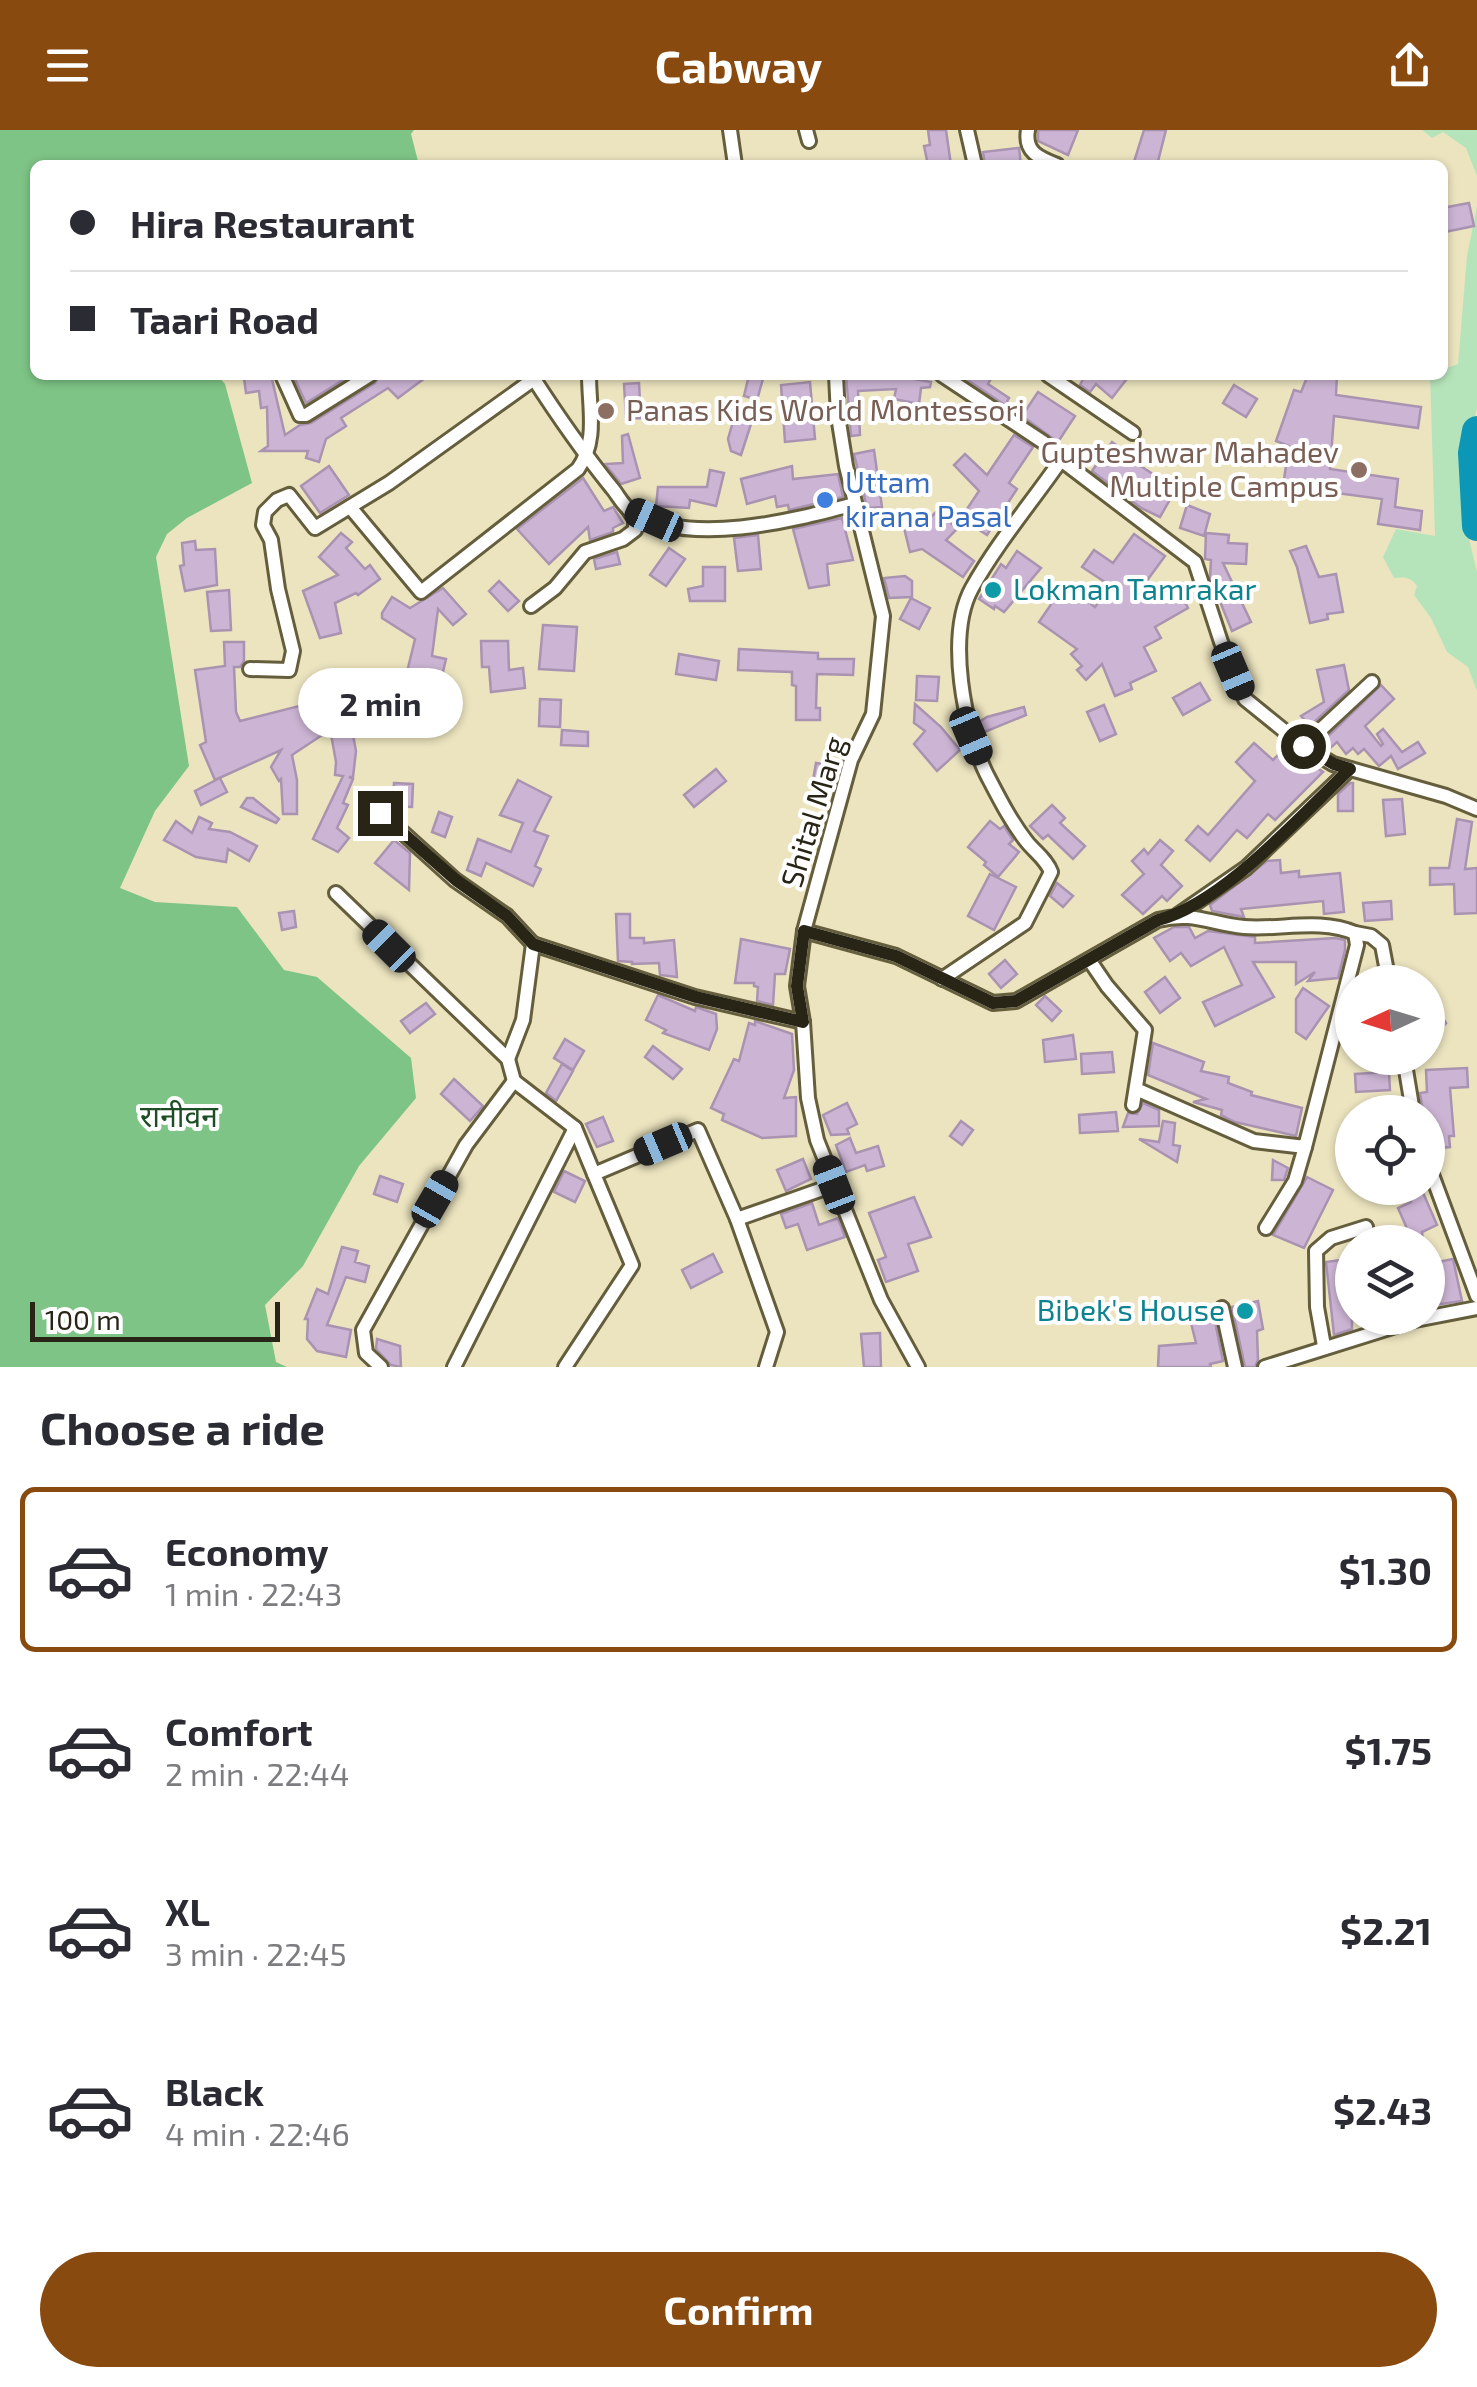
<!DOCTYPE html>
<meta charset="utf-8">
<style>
:root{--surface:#fff;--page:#f7f7f7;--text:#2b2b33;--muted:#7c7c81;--line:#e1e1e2;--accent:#894a10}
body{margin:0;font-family:"Exo 2","Noto Sans Devanagari",sans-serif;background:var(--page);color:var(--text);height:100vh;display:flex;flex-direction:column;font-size:38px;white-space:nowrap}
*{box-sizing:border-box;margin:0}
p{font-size:32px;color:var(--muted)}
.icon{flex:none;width:55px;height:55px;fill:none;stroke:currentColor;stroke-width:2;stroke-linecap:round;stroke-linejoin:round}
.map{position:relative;height:1237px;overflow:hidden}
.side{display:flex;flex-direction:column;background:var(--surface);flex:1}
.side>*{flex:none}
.top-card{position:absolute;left:30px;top:30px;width:1418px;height:220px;border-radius:15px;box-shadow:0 2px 8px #0004;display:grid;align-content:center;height:220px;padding:0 40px;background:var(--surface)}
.needle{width:65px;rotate:266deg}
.controls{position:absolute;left:1335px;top:835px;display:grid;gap:20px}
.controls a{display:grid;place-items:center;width:110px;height:110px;border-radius:50%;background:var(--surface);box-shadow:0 2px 8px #0004;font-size:50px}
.scale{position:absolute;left:30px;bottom:25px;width:250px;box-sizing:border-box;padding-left:10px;border:5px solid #282517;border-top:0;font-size:28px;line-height:35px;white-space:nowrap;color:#282517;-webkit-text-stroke:8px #fff;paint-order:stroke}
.end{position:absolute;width:45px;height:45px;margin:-22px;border:12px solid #282517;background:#fff;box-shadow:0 0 0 5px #fff}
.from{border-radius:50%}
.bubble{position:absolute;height:70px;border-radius:35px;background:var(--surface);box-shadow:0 2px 8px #0004;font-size:32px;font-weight:700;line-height:70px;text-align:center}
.car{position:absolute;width:30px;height:60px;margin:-30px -15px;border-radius:12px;box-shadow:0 0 8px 2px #0007;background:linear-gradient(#222 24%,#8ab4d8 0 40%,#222 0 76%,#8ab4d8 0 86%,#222 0)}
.top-card b{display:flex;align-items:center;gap:35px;height:95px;font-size:38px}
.top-card b+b{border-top:2px solid var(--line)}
.top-card i{width:25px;height:25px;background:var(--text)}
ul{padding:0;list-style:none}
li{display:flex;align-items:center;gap:30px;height:165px;margin:0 20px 15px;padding:0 20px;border:5px solid transparent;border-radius:15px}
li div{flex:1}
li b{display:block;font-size:38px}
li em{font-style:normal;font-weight:700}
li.active{border-color:var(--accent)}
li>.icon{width:90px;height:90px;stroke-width:1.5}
h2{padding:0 40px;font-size:45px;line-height:120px}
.cta{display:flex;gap:20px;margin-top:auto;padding:20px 40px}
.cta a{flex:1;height:115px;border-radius:60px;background:var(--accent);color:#fff;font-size:40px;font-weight:700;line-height:115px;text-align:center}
header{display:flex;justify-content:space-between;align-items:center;height:130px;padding:0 40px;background:var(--accent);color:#fff;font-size:45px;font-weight:700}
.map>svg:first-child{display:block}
</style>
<header><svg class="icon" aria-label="menu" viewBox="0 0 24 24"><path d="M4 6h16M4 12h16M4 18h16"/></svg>Cabway<svg class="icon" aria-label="share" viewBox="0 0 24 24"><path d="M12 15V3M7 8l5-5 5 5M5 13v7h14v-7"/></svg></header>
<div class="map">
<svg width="1477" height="1237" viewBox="0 0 1477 1237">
<rect width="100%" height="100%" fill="#ece4bf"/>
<g fill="#b6e4ba">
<polygon points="1422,0 1477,0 1477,46 1466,18 1443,2 1432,8"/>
<path d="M1477,76V278L1468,317L1465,392L1477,442V561L1468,537L1447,522L1431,488L1414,465L1417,456C1411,447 1405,447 1394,448L1383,427L1396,399L1435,406L1430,245H1442L1443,239L1458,234L1467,126Z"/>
</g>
<polygon fill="#7ec486" points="0,0 414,0 411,4 419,35 35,35 35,245 217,245 225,254 252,353 187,388 167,404 156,427 189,636 155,681 120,758 155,772 237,777 284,840 317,847 411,928 416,968 359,1036 303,1136 265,1175 276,1232 287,1237 0,1237"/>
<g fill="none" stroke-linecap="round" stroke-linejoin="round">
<polyline stroke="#0d97b7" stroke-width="30" points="1477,301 1473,323 1477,396"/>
</g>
<g fill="#ccb5d4" stroke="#a993b1" stroke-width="2.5">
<polygon points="928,0 946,0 951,35 928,35 924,16 930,15"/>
<polygon points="1038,0 1078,0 1068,25 1038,11"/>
<polygon points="1144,0 1166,0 1157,35 1133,35"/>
<polygon points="1019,18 1021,35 985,35 983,22"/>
<polygon points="1469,73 1474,96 1445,102 1442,78"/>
<polygon points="246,245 271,245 285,305 300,295 311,293 375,253 380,245 429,245 398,268 388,258 341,288 346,296 326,309 319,332 306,328 308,321 261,321 268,316 267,277 261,278 259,261 246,263 244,248"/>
<polygon points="293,245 351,245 306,273"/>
<polygon points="749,245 764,245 757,270 744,266"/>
<polygon points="846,245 892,245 931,252 930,257 921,258 919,274 894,269 896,259 858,261 860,305 851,306"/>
<polygon points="969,245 993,245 988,254 1009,268 1005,275 966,249"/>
<polygon points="1085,245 1119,245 1126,250 1112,268 1096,254 1090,262 1080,255"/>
<polygon points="1308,245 1337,245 1336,265 1421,277 1418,298 1334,286 1330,339 1398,349 1395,377 1422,381 1420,400 1378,394 1382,369 1283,356 1289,316 1276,311 1294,260 1301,262"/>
<polygon points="810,252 815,309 785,312 781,255"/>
<polygon points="639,253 641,288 626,289 624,254"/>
<polygon points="1234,255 1257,269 1246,287 1223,273"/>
<polygon points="1038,262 1075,286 1058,312 1022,286"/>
<polygon points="734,288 751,294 741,325 731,321 728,309"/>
<polygon points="628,304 640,348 621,354 605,334 623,333 622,306"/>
<polygon points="1014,305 1033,317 1009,353 1017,359 987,405 961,388 979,361 954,335 965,324 987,345"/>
<polygon points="1112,312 1127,323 1125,326 1176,359 1160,387 1141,378 1092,341"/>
<polygon points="874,320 882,377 867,378 854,324"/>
<polygon points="329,336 349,365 320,383 301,356"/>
<polygon points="792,336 793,349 838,344 843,367 789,380 788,375 777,377 775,366 747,374 741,349"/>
<polygon points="710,340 724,343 716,376 690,370 689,378 656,376 658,357 707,357"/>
<polygon points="583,348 604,381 613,377 623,393 613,398 613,402 590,410 588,397 549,434 517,399"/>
<polygon points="1187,375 1210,384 1204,406 1180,398"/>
<polygon points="938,380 957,399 946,410 974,431 963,447 922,419 910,422 903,394 931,387"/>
<polygon points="842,388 853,430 827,434 829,455 809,458 793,399"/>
<polygon points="341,403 352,412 346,418 365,439 370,435 380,449 358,465 356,463 335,473 341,503 320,508 303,461 338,445 319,427"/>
<polygon points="1206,403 1229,405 1228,413 1247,414 1246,434 1223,433 1251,492 1232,501 1210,447 1211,430 1205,429"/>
<polygon points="1134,404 1165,426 1146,452 1165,466 1176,455 1188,478 1155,497 1161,508 1144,517 1156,541 1130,553 1132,559 1115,566 1102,534 1086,550 1077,540 1082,536 1071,524 1077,519 1039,492 1065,454 1095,477 1111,456 1082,437 1094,420 1113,433"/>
<polygon points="758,405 761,439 738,441 734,408"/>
<polygon points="195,411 196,420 215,419 217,455 185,461 180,436 184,435 182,413"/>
<polygon points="1306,416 1319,447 1336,444 1343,482 1327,484 1328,489 1310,493 1297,437 1290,421"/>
<polygon points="669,418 685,429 666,456 650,445"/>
<polygon points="1017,421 1041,438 1004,482 995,476 994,479 979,469 1001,434 1006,438"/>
<polygon points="617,422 620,434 596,439 594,429"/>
<polygon points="703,437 725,437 725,471 690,471 688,459 703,456"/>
<polygon points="905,446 912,451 912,467 889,468 884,448"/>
<polygon points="499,451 519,471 508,481 489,461"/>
<polygon points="443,458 466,484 453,495 438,479 432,526 446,529 441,550 407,542 415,509 382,488 382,483 392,467 410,478"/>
<polygon points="229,460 231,500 211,501 207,462"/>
<polygon points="911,468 930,478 919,499 900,489"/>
<polygon points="543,495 577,497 574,541 539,539"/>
<polygon points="481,511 508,511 509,540 523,538 525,558 491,562 489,537 482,537"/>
<polygon points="224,512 244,512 244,531 240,537 234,537 236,582 240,591 319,571 322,605 292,625 297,650 297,684 283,684 281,649 279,651 271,637 281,620 215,650 200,615 206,612 195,540 225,536"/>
<polygon points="739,519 818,523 818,529 854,529 853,545 817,544 816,578 820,578 820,590 796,590 796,556 792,555 792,542 738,540"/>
<polygon points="679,524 719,531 716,550 676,544"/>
<polygon points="1344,535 1349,560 1310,596 1301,586 1324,572 1317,540"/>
<polygon points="917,546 939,547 937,571 916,570"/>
<polygon points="1200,553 1210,570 1183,585 1173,568"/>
<polygon points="1381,555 1394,569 1365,596 1381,616 1383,614 1377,604 1383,599 1402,622 1418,612 1425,623 1398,639 1391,626 1379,636 1364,619 1358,624 1353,618 1346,624 1337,612 1329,619 1323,611"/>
<polygon points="540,569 561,570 560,597 539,596"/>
<polygon points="915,574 941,597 960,620 937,641 914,614 925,601 914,593"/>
<polygon points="1104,575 1116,604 1100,611 1087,582"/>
<polygon points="1024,577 1026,585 982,603 979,592 987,587"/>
<polygon points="350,589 356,621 353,647 349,647 353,649 343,673 348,675 337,698 349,708 338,722 313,709 343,646 335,645 336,632 329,593"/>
<polygon points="562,600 588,602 588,616 561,615"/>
<polygon points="1254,613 1273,630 1281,622 1299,640 1308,631 1323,642 1275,690 1268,684 1247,708 1237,700 1210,731 1186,710 1198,696 1208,705 1255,651 1236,632"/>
<polygon points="816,633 830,635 825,659 812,656"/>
<polygon points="716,639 726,651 694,677 684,665"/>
<polygon points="220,648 227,662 201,675 195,661"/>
<polygon points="518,650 551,667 534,701 548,706 535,736 541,739 533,756 486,733 481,746 467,740 478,709 511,722 523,693 500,685"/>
<polygon points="394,653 413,654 412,677 393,676"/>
<polygon points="1350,653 1353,653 1353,681 1338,681 1338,664"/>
<polygon points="247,668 253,668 279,689 276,693 241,677"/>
<polygon points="1402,669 1405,704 1386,706 1383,670"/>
<polygon points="1052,675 1065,688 1060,693 1085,716 1073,729 1048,705 1043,709 1030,696"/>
<polygon points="439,682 452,687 445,707 432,702"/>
<polygon points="199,687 212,693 209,699 230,702 257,716 249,731 228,719 226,732 196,727 164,710 176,691 192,703"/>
<polygon points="1457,689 1472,692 1465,739 1477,738 1477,783 1455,784 1454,754 1430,755 1430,738 1449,738"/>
<polygon points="990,691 1000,699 1004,696 1013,710 1009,714 1019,722 998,747 984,735 986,732 968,717"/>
<polygon points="394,710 410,723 409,760 375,733"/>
<polygon points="1160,710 1173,721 1161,735 1182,756 1167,771 1162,766 1143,784 1122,765 1144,744 1132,731 1144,719 1148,724"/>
<polygon points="1280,730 1281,743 1299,741 1299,747 1340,743 1344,782 1324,784 1323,771 1241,779 1244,787 1212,781 1210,775 1267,731"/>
<polygon points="990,744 1016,757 994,800 968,786"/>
<polygon points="1057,753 1073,766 1063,777 1050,766"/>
<polygon points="1391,771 1392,789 1365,791 1363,773"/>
<polygon points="294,781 296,797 282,800 279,783"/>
<polygon points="616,784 630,784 630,808 644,808 644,813 674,810 677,847 660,845 659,833 632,834 632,832 618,831"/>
<polygon points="1174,797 1189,797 1195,808 1208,801 1255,807 1255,813 1335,808 1345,810 1345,820 1338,848 1308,851 1315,842 1296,854 1296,832 1253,832 1274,867 1215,896 1203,872 1242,855 1224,817 1191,836 1181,823 1170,831 1154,808"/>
<polygon points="741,809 790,819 785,844 775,844 773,875 757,871 758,857 754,856 754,853 735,853"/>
<polygon points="1005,830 1017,844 1001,858 989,844"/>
<polygon points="1165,847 1180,868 1160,883 1145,862"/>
<polygon points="1303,858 1329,876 1306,909 1296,902 1296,869"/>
<polygon points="1428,864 1446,893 1428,913"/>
<polygon points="658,865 695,881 696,877 716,884 717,899 709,920 663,903 666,900 646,890"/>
<polygon points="1045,866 1061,881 1052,891 1036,875"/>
<polygon points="426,873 435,884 410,903 401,891"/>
<polygon points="755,891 792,904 794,940 784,968 796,967 796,1006 762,1008 722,990 724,984 711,978 734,929 739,931 749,893 755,895"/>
<polygon points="1073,905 1076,929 1045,932 1043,910"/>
<polygon points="565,909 584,921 573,940 554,928"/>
<polygon points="1153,913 1204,932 1201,941 1229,947 1228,953 1252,962 1251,965 1302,978 1296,1006 1235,992 1221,985 1222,980 1193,972 1206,969 1148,945"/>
<polygon points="653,916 682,939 673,949 645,927"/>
<polygon points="1112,922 1114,942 1082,944 1081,924"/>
<polygon points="562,934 573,941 556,971 546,963"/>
<polygon points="1467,938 1468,957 1450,958 1454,1006 1449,1006 1450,1017 1428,1019 1428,982 1423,982 1420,963 1427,962 1426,940"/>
<polygon points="1389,942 1390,960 1356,962 1355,944"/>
<polygon points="454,949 483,976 470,991 441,964"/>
<polygon points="847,973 857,994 847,999 849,1004 831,1005 823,985"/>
<polygon points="1143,973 1159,980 1159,996 1123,997 1128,983 1137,984"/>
<polygon points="1116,982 1118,1001 1080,1003 1079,985"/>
<polygon points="603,987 613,1011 597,1017 586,994"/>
<polygon points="961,991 973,1000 962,1015 950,1006"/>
<polygon points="1163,991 1175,993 1173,1015 1180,1016 1177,1032 1139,1009 1159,1012"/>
<polygon points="850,1008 856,1023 878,1016 884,1036 867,1041 865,1035 846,1042 836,1015"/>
<polygon points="803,1029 811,1049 786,1061 777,1040"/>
<polygon points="1273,1030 1288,1038 1284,1050 1272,1050"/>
<polygon points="564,1041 585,1051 575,1072 554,1062"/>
<polygon points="380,1046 403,1054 397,1072 374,1064"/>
<polygon points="1307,1047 1333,1060 1304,1118 1273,1105"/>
<polygon points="1407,1058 1421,1058 1437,1095 1422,1102 1423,1112 1413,1112 1398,1078 1411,1072"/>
<polygon points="914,1067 931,1107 908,1114 918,1141 886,1152 878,1130 886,1127 869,1083"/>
<polygon points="812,1073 819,1095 838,1088 845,1107 807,1120 798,1094 786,1098 781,1084"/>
<polygon points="342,1117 358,1121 355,1132 369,1136 365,1152 346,1147 327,1195 351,1200 346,1227 317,1221 307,1209 308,1189 305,1189 317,1159 328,1164"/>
<polygon points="713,1124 722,1142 691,1158 682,1140"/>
<polygon points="1453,1129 1462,1171 1428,1176 1428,1134"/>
<polygon points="1341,1130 1345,1160 1352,1159 1352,1199 1334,1205 1326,1132"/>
<polygon points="1258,1171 1263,1199 1257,1201 1258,1230 1255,1237 1245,1237 1232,1177"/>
<polygon points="1214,1187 1223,1231 1210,1234 1211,1237 1158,1237 1159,1216 1196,1213 1191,1193"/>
<polygon points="880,1203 881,1237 864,1237 861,1204"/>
<polygon points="377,1209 400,1216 401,1237 391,1235 376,1219"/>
</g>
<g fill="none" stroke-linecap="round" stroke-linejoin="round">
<defs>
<g id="street">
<polyline points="730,0 735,35"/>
<polyline points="806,0 809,11"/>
<polyline points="967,0 975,35"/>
<path d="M1028,0C1024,22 1039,28 1057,35"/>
<polyline points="282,245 300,285 306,285 370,245"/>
<polyline points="836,245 838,286 846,336 883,486 873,584 851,630 804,801 797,856 803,892 808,968 817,1010 881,1170 918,1237"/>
<polyline points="942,245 1043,312 1061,330 1195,432 1221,512 1245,569 1303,616 1333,634 1446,666 1477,679"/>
<polyline points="1048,245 1133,303"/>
<path d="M532,246C557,285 582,321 612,358C618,365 623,376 631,381C689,418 794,390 855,374"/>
<path d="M350,377L421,462L578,339C598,311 589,278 589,245"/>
<polyline points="531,476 555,458 585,422 623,409 635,400 635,389 629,380"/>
<polyline points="250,539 289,540 293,521 278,459 271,410 263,395 265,382 277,370 289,365 315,398 389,353 534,249"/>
<polyline points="1303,616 1372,552"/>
<polyline points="381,683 455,750 507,786 533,814"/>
<polyline points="336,763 508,929 514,951"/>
<polyline points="1178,785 1246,738 1350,639"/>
<path d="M804,801L896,826L993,873L1016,871L1158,790C1193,781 1211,794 1244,797C1282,800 1319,788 1355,803L1357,815L1305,1017L1254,1011L1136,959"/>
<polyline points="1355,803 1371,806 1382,815 1389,852"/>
<polyline points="533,814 695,867 803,892"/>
<polyline points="1090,831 1107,856 1145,900 1133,975"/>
<path d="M942,849L1025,793L1051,742C1046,729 1035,722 1027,712C1011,692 999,668 987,645C964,599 946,505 972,458C997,413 1032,372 1061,330"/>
<polyline points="1404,928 1413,982"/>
<polyline points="508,929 523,890 533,814"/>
<polyline points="1428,1034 1477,1166"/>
<polyline points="737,1089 834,1055"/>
<polyline points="1266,1098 1295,1051 1305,1017"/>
<polyline points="1222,1178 1235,1237"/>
<polyline points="1324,1216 1317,1177 1316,1121 1331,1108 1366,1097"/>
<polyline points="381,1237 366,1223 363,1200 466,1015 514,951 575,998 594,1044 698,1000 737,1089 777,1202 766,1237"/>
<polyline points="454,1237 575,998"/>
<polyline points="565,1237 632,1135 594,1044"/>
<polyline points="1265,1237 1415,1190 1477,1178"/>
</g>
</defs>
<use href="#street" stroke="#655e3d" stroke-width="18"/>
<use href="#street" stroke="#fff" stroke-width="12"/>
</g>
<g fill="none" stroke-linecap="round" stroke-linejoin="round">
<path stroke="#282517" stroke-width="12" d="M380,683L456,750L507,786L533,814L696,867L803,892L797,856L804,801L896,826L993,873L1016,871L1158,790C1223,774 1301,685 1350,639L1334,634L1303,616"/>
</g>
<g fill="#8d6e63" stroke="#fff" stroke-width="4">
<circle cx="606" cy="281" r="10"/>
<circle cx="1359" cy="340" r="10"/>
</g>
<circle fill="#3f7fe0" stroke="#fff" stroke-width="4" cx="825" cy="370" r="10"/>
<g fill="#0f9aa8" stroke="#fff" stroke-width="4">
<circle cx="993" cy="460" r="10"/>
<circle cx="1245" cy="1181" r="10"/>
</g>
<g text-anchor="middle" stroke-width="8" stroke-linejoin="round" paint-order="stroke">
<g font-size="30" fill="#785e54" stroke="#fff" text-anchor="start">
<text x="626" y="291">Panas Kids World Montessori</text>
<text x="1339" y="333" text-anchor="end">Gupteshwar Mahadev<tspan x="1339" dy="34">Multiple Campus</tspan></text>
</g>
<g font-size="30" fill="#366cbe" stroke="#fff" text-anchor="start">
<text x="845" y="363">Uttam<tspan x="845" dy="34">kirana Pasal</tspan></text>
</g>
<g font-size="30" fill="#0d838f" stroke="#fff" text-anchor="start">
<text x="1013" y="470">Lokman Tamrakar</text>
<text x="1225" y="1191" text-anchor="end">Bibek's House</text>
</g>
<g font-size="30" fill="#282517" stroke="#fff">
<text transform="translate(814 682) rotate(-73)" y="10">Shital Marg</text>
</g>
<g font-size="30" fill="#1c4d25" stroke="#fff">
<text x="179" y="997">रानीवन</text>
</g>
</g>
</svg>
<div class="controls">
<a><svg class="needle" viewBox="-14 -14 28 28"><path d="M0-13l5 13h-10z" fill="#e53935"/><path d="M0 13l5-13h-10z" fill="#7c7c81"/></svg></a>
<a><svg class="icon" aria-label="locate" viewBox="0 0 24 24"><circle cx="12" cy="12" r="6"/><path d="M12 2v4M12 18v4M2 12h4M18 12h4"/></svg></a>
<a><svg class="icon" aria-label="layers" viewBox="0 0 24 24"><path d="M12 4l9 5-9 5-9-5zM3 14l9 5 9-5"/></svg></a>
</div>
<div class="scale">100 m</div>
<i class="end from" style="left:1303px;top:616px"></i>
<i class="end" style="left:380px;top:683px"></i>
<div class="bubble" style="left:298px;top:538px;width:165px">2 min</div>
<i class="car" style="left:654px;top:390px;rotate:294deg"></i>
<i class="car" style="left:1233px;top:541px;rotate:157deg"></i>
<i class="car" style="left:971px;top:606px;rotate:157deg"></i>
<i class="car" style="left:389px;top:816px;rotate:315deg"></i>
<i class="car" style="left:663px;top:1014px;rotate:247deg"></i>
<i class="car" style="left:834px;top:1055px;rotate:339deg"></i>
<i class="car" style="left:435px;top:1069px;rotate:30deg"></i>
<div class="top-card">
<b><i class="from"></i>Hira Restaurant</b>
<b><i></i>Taari Road</b>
</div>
</div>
<section class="side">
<h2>Choose a ride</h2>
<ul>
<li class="active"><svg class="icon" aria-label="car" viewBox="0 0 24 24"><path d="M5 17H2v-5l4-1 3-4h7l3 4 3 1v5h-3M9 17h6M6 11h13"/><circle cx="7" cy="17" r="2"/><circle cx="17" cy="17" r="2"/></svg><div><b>Economy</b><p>1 min · 22:43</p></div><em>$1.30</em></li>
<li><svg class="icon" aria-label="car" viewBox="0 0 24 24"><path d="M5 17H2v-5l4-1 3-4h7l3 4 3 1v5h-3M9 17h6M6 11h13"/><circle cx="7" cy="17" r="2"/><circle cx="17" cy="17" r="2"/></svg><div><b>Comfort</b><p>2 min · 22:44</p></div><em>$1.75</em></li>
<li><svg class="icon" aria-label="car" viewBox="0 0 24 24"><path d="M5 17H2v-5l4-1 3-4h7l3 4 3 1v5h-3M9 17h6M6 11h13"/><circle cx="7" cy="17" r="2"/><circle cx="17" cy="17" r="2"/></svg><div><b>XL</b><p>3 min · 22:45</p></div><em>$2.21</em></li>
<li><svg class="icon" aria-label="car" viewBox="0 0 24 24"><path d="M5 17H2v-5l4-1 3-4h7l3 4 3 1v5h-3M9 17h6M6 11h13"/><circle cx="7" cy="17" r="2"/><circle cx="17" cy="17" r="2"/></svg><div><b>Black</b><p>4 min · 22:46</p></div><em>$2.43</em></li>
</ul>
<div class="cta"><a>Confirm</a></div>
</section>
